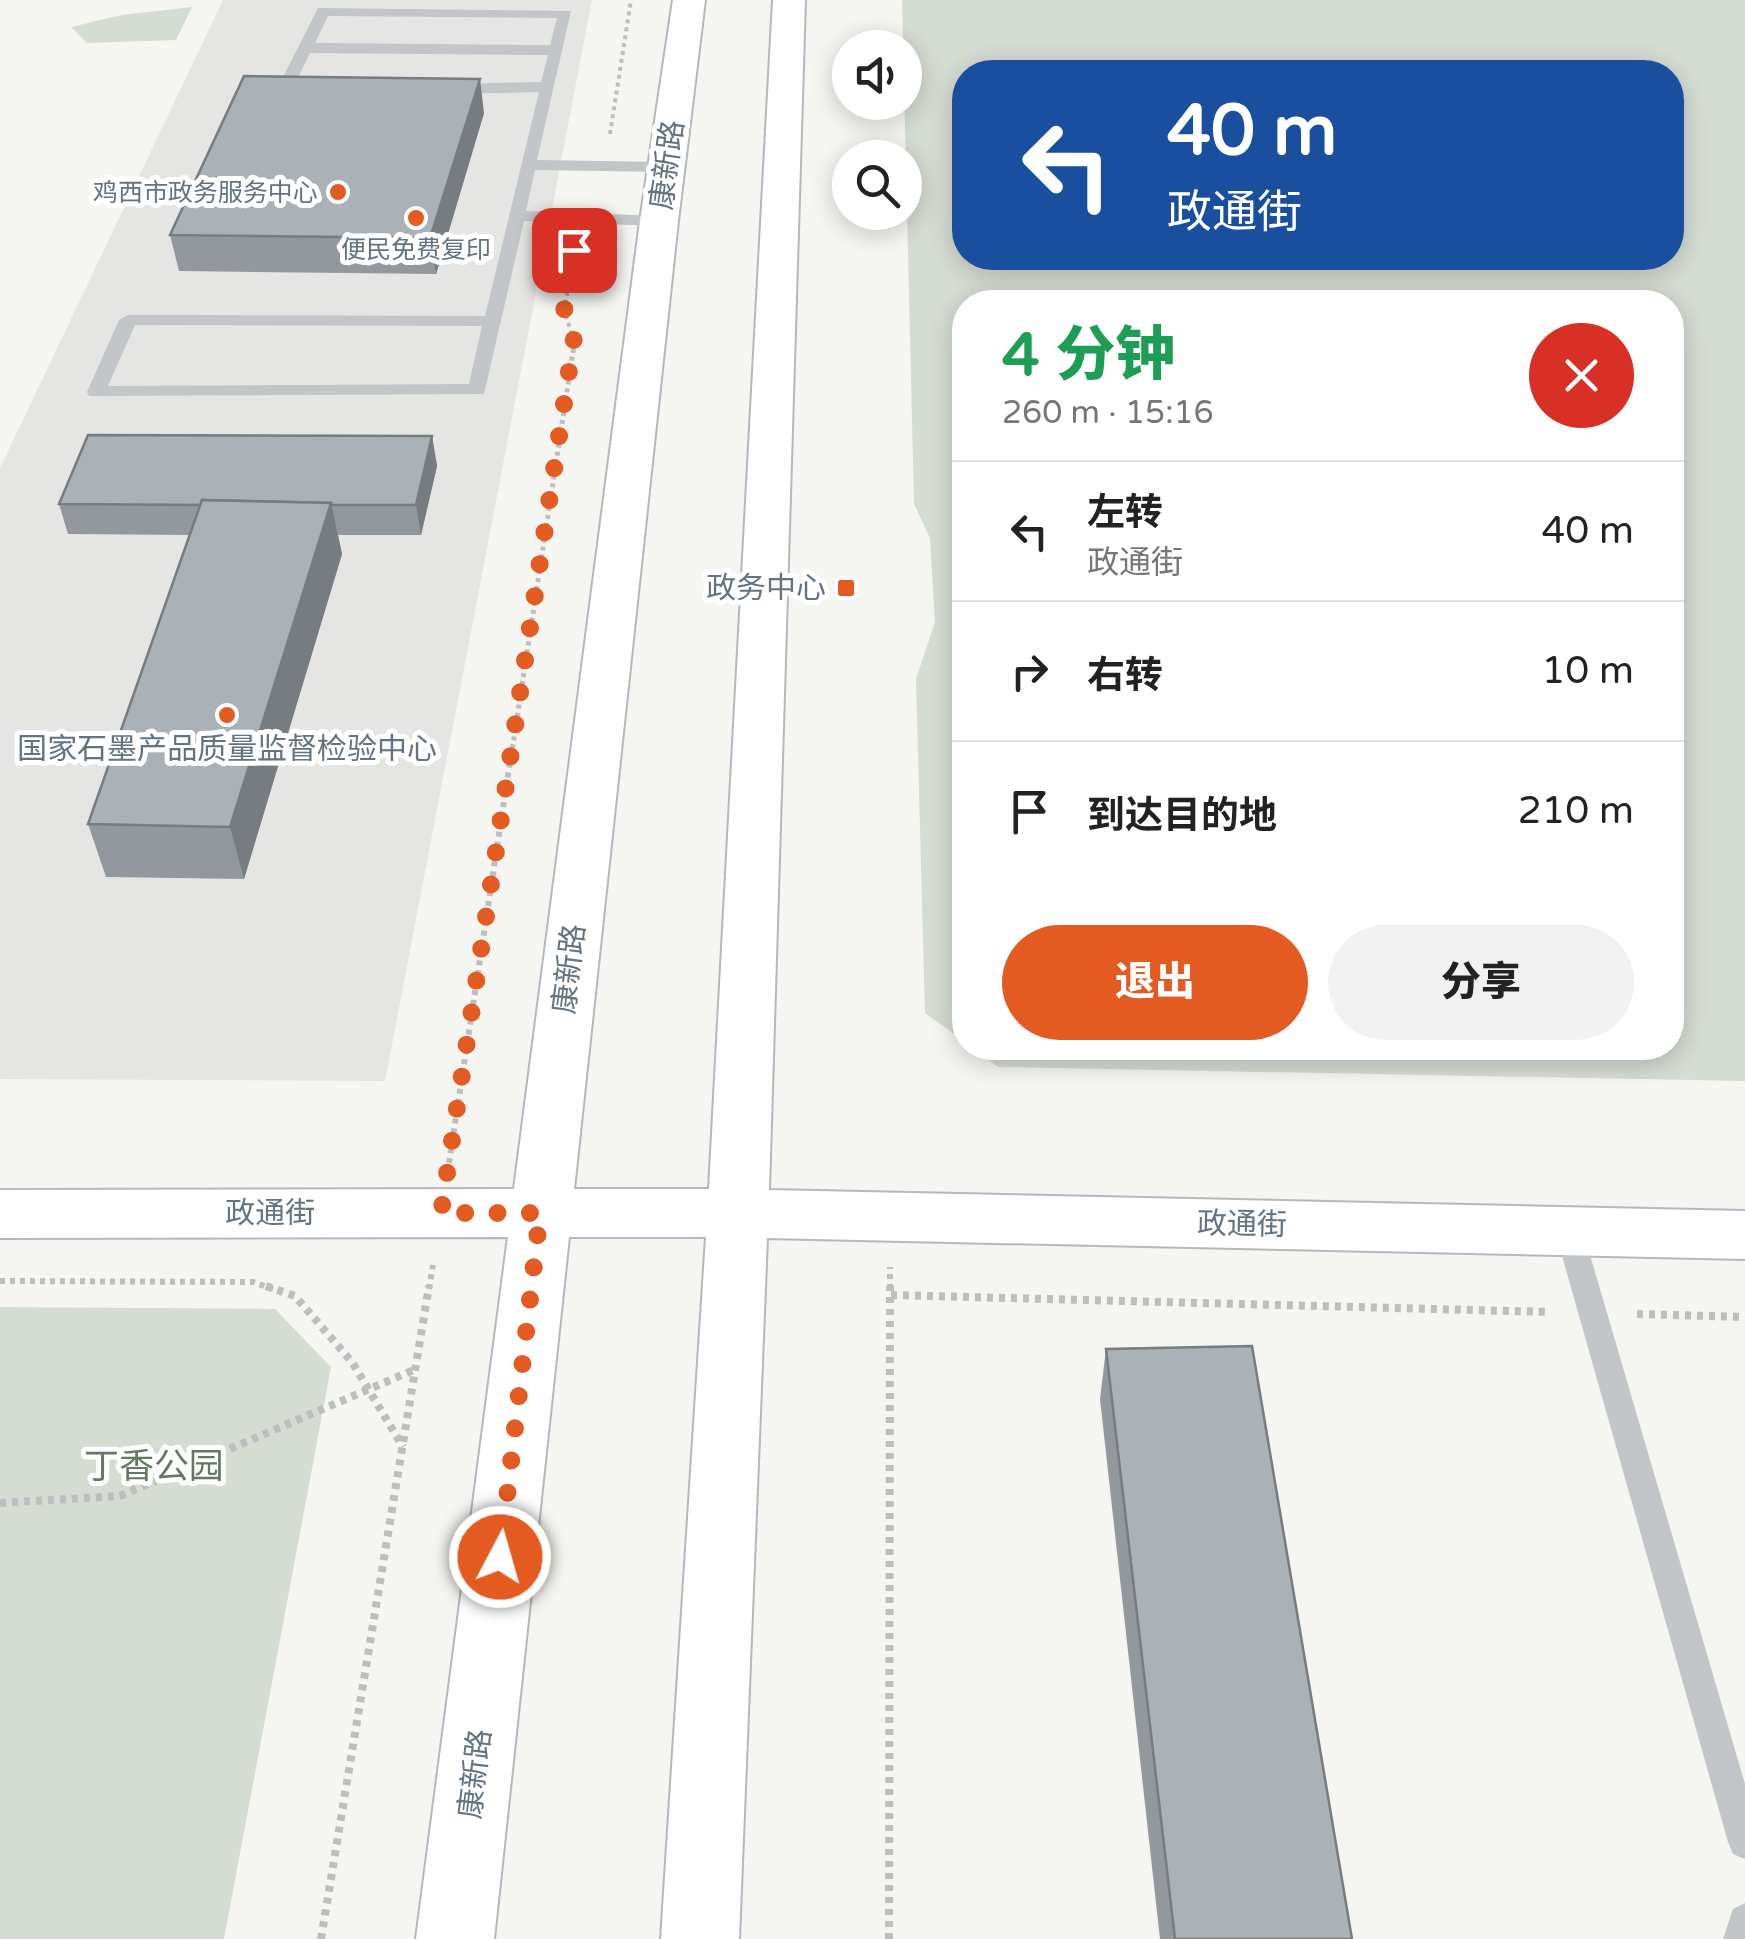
<!DOCTYPE html>
<html lang="zh">
<head>
<meta charset="utf-8">
<style>
  body { margin:0; font-family:"Varela Round","Noto Sans SC",sans-serif; background:#f2f2f2; color:#222; height:100vh; display:flex; flex-direction:column; font-size:38px; white-space:nowrap }
  * { box-sizing:border-box; margin:0 }
  p { font-size:32px; color:#767676 }
  .icon { flex:none; width:55px; height:55px; fill:none; stroke:currentColor; stroke-width:2; stroke-linecap:round; stroke-linejoin:round }
  .map { position:relative; flex:1; overflow:hidden }
  .side { position:absolute; left:952px; top:290px; width:732px; height:770px; display:flex; flex-direction:column; background:#fff; border-radius:40px; box-shadow:0 5px 25px #0003 }
  .side>* { flex:none }
  .hud { position:absolute; left:952px; top:60px; width:732px; height:210px; border-radius:40px; box-shadow:0 5px 25px #0003; background:#1a4fa0; color:#fff; overflow:hidden }
  .tools { position:absolute; left:832px; top:30px; display:grid; gap:20px }
  .tools a { display:grid; place-items:center; width:90px; height:90px; border-radius:50%; background:#fff; box-shadow:0 5px 25px #0003; font-size:50px }
  .pin { position:absolute; display:grid; place-items:center; width:85px; height:85px; color:#fff; margin:-42px; border-radius:20px; box-shadow:0 5px 15px #0006 }
  .me { position:absolute; width:110px; margin:-55px; rotate:6deg; stroke-linejoin:round; filter:drop-shadow(0 0 8px #0008) }
  .turn { display:flex; align-items:center; gap:35px; height:210px; padding:0 50px; font-size:45px }
  .turn .icon { width:130px; height:130px; stroke-width:2.5 }
  .turn b { display:block; font-size:70px; line-height:85px }
  .round { display:grid; place-items:center; flex:none; width:105px; height:105px; border-radius:52px; background:#f2f2f2 }
  .summary { display:flex; align-items:center; justify-content:space-between; height:170px; padding:0 50px }
  h1 { font-size:60px; font-weight:800; line-height:75px; color:#1e9e55 }
  .cta { display:flex; gap:20px; margin-top:auto; padding:20px 50px }
  .cta a { flex:1; height:115px; border-radius:60px; background:#e45b21; color:#fff; font-size:40px; font-weight:800; line-height:115px; text-align:center }
  .cta a+a { background:#f2f2f2; color:#222 }
  ul { padding:0; list-style:none }
  li { display:flex; align-items:center; gap:30px; height:140px; padding:0 50px; border-top:2px solid #e0e0e0 }
  li div { flex:1 }
  li b { display:block; font-size:38px }
  li em { font-style:normal }
  .map>svg:first-child { display:block }
  .built { fill:#e5e6e4 }
  .green { fill:#d5dcd2; fill-rule:evenodd }
  .lines { fill:none; stroke-linecap:round; stroke-linejoin:round }
  .secondary-casing { stroke:#b4b9be; stroke-width:4 }
  .path-far3 { stroke:#bcbec0; stroke-width:4; stroke-dasharray:4 4; stroke-linecap:butt }
  .path-far2 { stroke:#bcbec0; stroke-width:5; stroke-dasharray:4 4; stroke-linecap:butt }
  .path-far1 { stroke:#bcbec0; stroke-width:6; stroke-dasharray:5 5; stroke-linecap:butt }
  .path { stroke:#bcbec0; stroke-width:8; stroke-dasharray:6 6; stroke-linecap:butt }
  .lane { fill:#c2c6c9; fill-rule:evenodd }
  .secondary { fill:#fff; fill-rule:evenodd }
  .wall { fill:#92989d }
  .shaded-wall { fill:#777c80 }
  .building { fill:#aab1b7; stroke:#777c80; stroke-width:2.5 }
  .route { stroke:#e45b21; stroke-width:18; stroke-dasharray:0 32.4 }
  .poi-dot { fill:#e45b21; stroke:#fff; stroke-width:4 }
  .labels { text-anchor:middle; stroke-width:10; stroke-linejoin:round; paint-order:stroke }
  .far-poi-label { font-size:25px; fill:#637382; stroke:#fff; text-anchor:end }
  .street-label { font-size:30px; fill:#637382; stroke:#fff }
  .poi-label { font-size:30px; fill:#637382; stroke:#fff; text-anchor:end }
  .near-park-label { font-size:35px; fill:#657962; stroke:#fff }
</style>
</head>
<body>
<div class="map">
<svg width="1745" height="1939" viewBox="0 0 1745 1939">
  <rect width="100%" height="100%" fill="#f5f5f1"/>
  <path class="built" d="M223 0H592L385 1081 0 1079V468Z"/>
  <g class="green">
    <path d="M902 0H1745V1081L998 1067 972 1048H1672V302H965V1042L925 1013 916 679 935 622 930 538 914 504ZM1672 72V258H965V72Z"/>
    <path d="M192 7 176 40 87 43 71 27 122 15Z"/>
    <path d="M0 1307 275 1309 331 1367 224 1939H0Z"/>
  </g>
  <g class="lines">
    <defs>
      <path id="secondary" d="M673 0H705L678 221 574 1189H709L773 0H805L769 1190 1745 1211V1259L767 1238 739 1939H661L706 1237H569L494 1939H416L508 1237 0 1238V1190L514 1189 640 221Z"/>
    </defs>
    <use href="#secondary" class="secondary-casing"/>
    <g class="path-far3">
      <path d="M610 134 631 0"/>
      <path d="M574 342 564 309 576 249"/>
    </g>
    <path class="path-far2" d="M510 764 575 339"/>
    <g class="path-far1">
      <path d="M449 1163 510 762"/>
      <path d="M0 1281 253 1282 273 1289"/>
      <path d="M429 1289 433 1265"/>
      <path d="M890 1289V1267"/>
    </g>
    <g class="path">
      <path d="M266 1286 295 1296 352 1362 403 1447"/>
      <path d="M891 1295 1550 1312"/>
      <path d="M1637 1314 1745 1317"/>
      <path d="M0 1503 120 1496 416 1369"/>
      <path d="M321 1939 429 1286"/>
      <path d="M889 1939 890 1286"/>
    </g>
    <g class="lane">
      <path d="M318 8 571 11 537 160 666 162 674 167 666 172 535 170 526 211 659 216 668 221 659 226 524 221 484 394 89 396 87 392 119 320 128 315 485 316 539 92 449 94 441 89 449 84 541 82 548 55 310 53 294 86 305 87V93L278 94 276 91ZM328 16 557 18 550 45 315 43ZM135 325 482 326 469 384 108 386Z"/>
      <path d="M1569 1220 1579 1223 1583 1231 1745 1784V1859L1733 1854 1728 1842 1555 1231 1559 1223Z"/>
      <path d="M1745 1903V1939H1723L1733 1909Z"/>
    </g>
    <use href="#secondary" class="secondary"/>
  </g>
  <g class="wall">
    <path d="M484 113 436 274 179 271 170 235Z"/>
    <path d="M432 436 437 466 421 535H338L342 554 244 879 106 877 88 824 190 535 68 534 59 504Z"/>
    <path d="M1106 1349 1352 1939H1160L1100 1399Z"/>
  </g>
  <g class="shaded-wall">
    <path d="M480 79 484 113 436 274 430 238Z"/>
    <path d="M432 436 437 466 421 535 416 505Z"/>
    <path d="M331 503 342 554 244 879 230 827Z"/>
  </g>
  <g class="building">
    <path d="M244 76 480 79 430 238 170 235Z"/>
    <path d="M88 435 432 436 416 505H330L331 503 202 500 201 505 59 504Z"/>
    <path d="M202 500 331 503 230 827 88 824Z"/>
    <path d="M1252 1346 1352 1939H1175L1106 1349Z"/>
  </g>
  <g class="lines">
    <path class="route" d="M500 1557 540 1213H441L574 338 564 308 574 250"/>
  </g>
  <g class="poi-dot">
    <circle cx="338" cy="192" r="10"/>
    <circle cx="416" cy="218" r="10"/>
    <rect x="836" y="578" width="20" height="20" rx="5"/>
    <circle cx="227" cy="715" r="10"/>
  </g>
  <g class="labels">
    <g class="far-poi-label">
      <text x="318" y="201">鸡西市政务服务中心</text>
      <text x="416" y="258" text-anchor="middle">便民免费复印</text>
    </g>
    <g class="street-label">
      <text transform="translate(667 165) rotate(-82)" y="10">康新路</text>
      <text transform="translate(569 969) rotate(-83)" y="10">康新路</text>
      <text x="270" y="1223">政通街</text>
      <text transform="translate(1242 1224) rotate(1)" y="10">政通街</text>
      <text transform="translate(475 1774) rotate(-83)" y="10">康新路</text>
    </g>
    <g class="poi-label">
      <text x="826" y="598">政务中心</text>
      <text x="227" y="759" text-anchor="middle">国家石墨产品质量监督检验中心</text>
    </g>
    <g class="near-park-label">
      <text x="154" y="1478">丁香公园</text>
    </g>
  </g>
</svg>
<div class="tools">
<a><svg class="icon" aria-label="sound" viewBox="0 0 24 24"><path d="M4 9h4l5-4v14l-5-4H4zM17 9q2 3 0 6"/></svg></a>
<a><svg class="icon" aria-label="search" viewBox="0 0 24 24"><circle cx="10" cy="10" r="6"/><path d="M15 15l6 6"/></svg></a>
</div>
<div class="pin" style="left:574px;top:250px;background:#d93025"><svg class="icon" aria-label="arrive" viewBox="0 0 24 24"><path d="M6 21V4h12l-3 4 3 4H6"/></svg></div>
<svg class="me" style="left:500px;top:1557px" viewBox="-20 -20 40 40"><circle r="17" fill="#e45b21" stroke="#fff" stroke-width="3"/><path d="M0-11L8 9 0 5-8 9z" fill="#fff"/></svg>
<div class="hud">
<div class="turn"><svg class="icon" aria-label="left" viewBox="0 0 24 24"><path d="M17 20v-9H6M10 6l-5 5 5 5"/></svg><div><b>40 m</b>政通街</div></div>
</div>
<section class="side">
<div class="summary"><div><h1>4 分钟</h1><p>260 m · 15:16</p></div><a class="round" style="background:#d93025;color:#fff"><svg class="icon" aria-label="close" viewBox="0 0 24 24"><path d="M6 6l12 12M18 6L6 18"/></svg></a></div>
<ul>
<li><svg class="icon" aria-label="left" viewBox="0 0 24 24"><path d="M17 20v-9H6M10 6l-5 5 5 5"/></svg><div><b>左转</b><p>政通街</p></div><em>40 m</em></li>
<li><svg class="icon" aria-label="right" viewBox="0 0 24 24"><path d="M7 20v-9h11M14 6l5 5-5 5"/></svg><div><b>右转</b></div><em>10 m</em></li>
<li><svg class="icon" aria-label="arrive" viewBox="0 0 24 24"><path d="M6 21V4h12l-3 4 3 4H6"/></svg><div><b>到达目的地</b></div><em>210 m</em></li>
</ul>
<div class="cta"><a>退出</a><a>分享</a></div>
</section>
</div>
</body>
</html>
